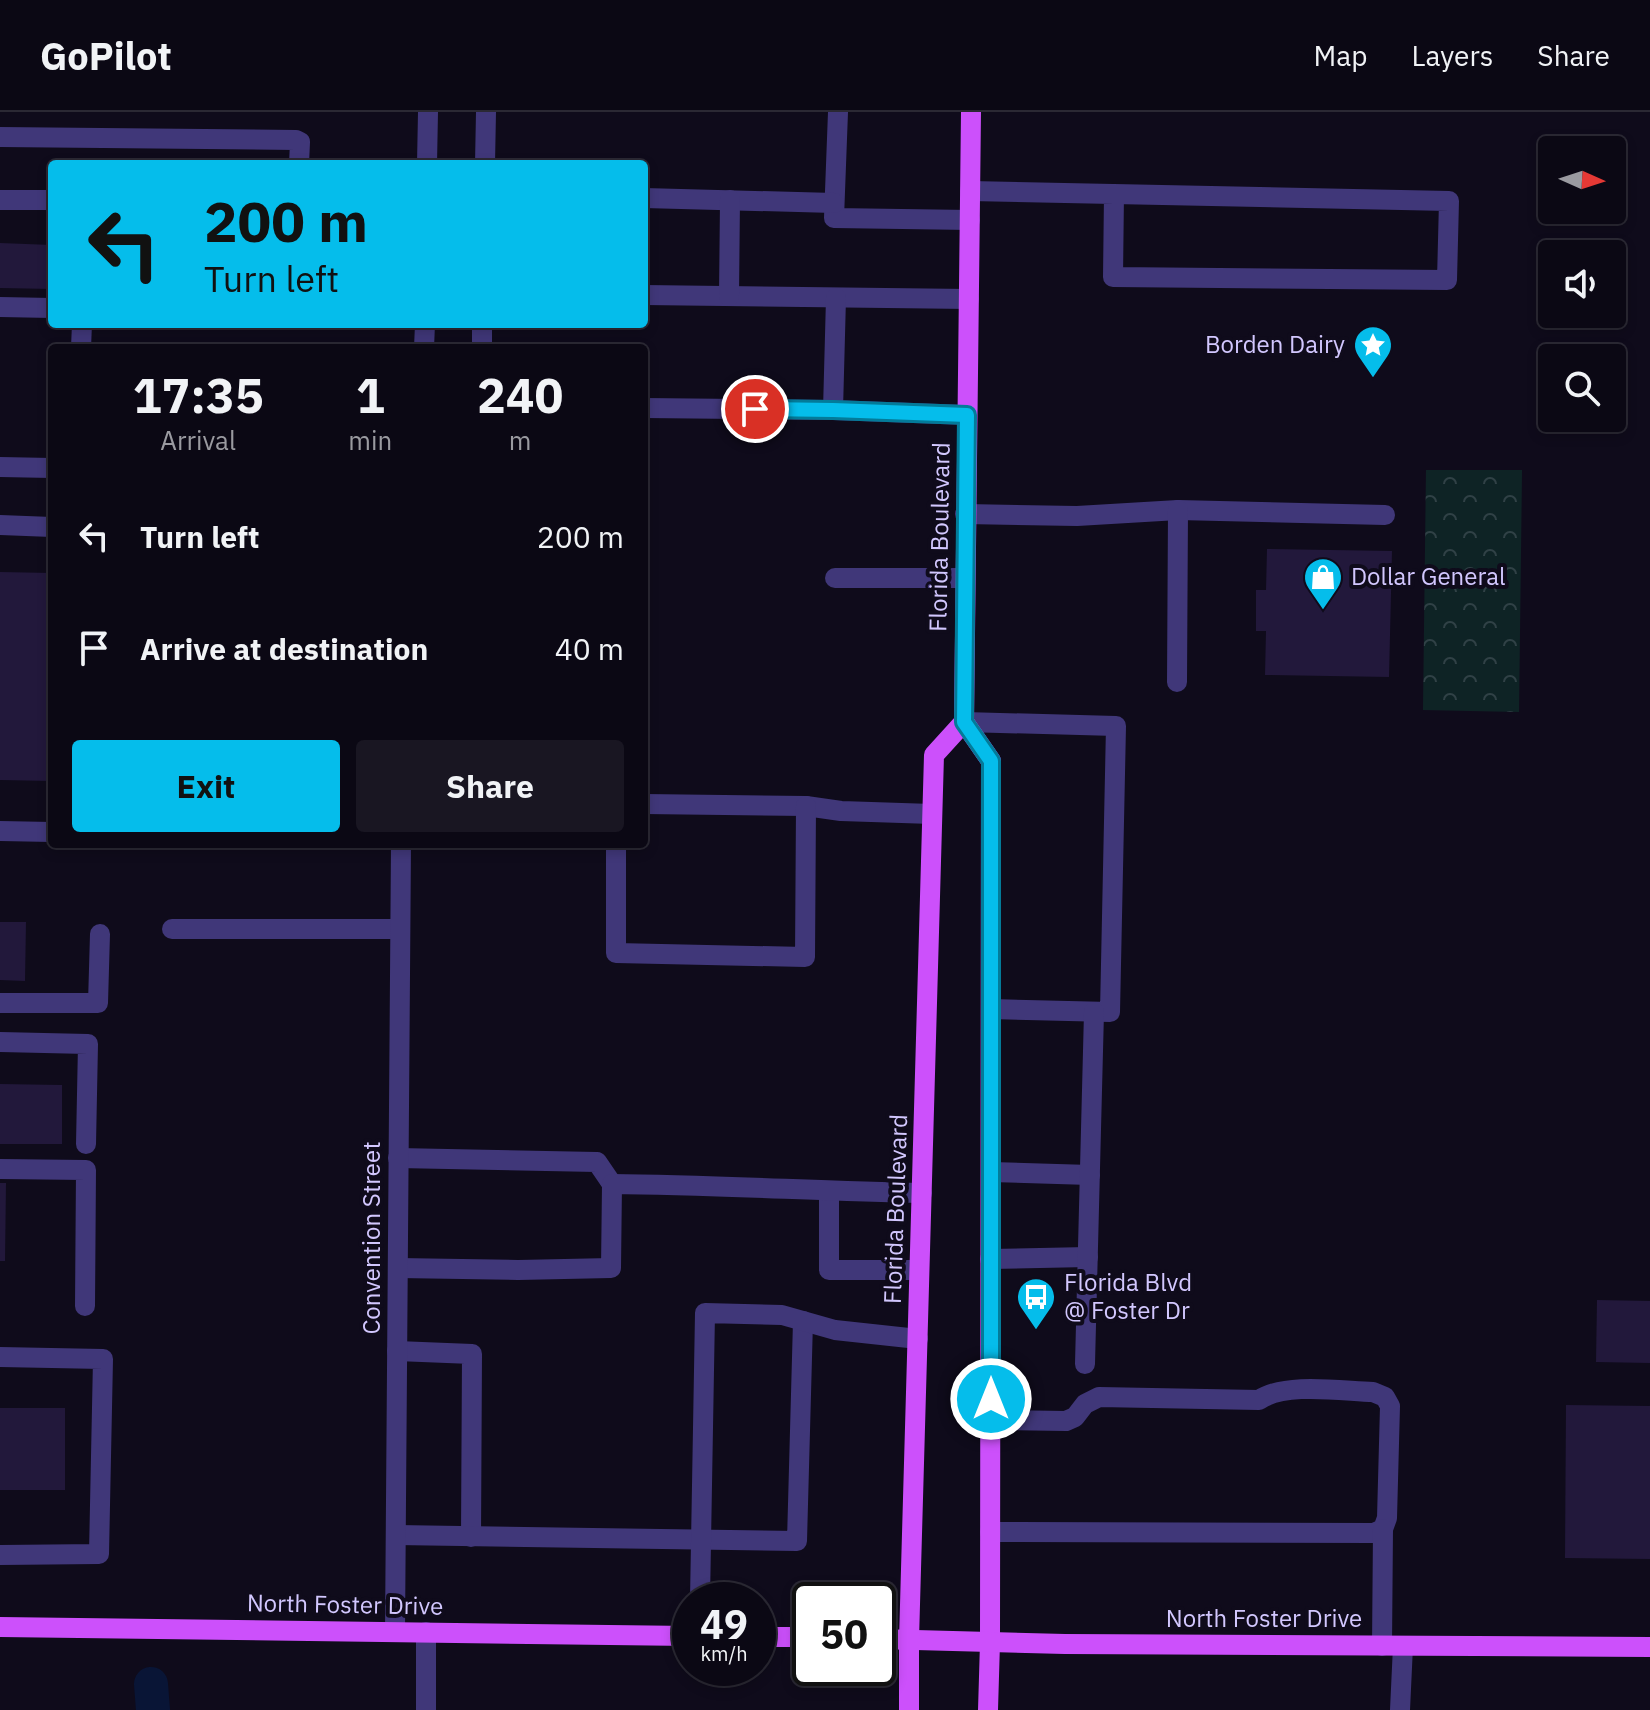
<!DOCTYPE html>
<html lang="en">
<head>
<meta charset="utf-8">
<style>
  body { margin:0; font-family:"IBM Plex Sans",sans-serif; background:#191622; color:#f1f3f6; height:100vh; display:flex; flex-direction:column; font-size:30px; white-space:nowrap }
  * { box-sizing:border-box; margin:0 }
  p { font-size:26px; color:#9a9aa0 }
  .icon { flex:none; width:44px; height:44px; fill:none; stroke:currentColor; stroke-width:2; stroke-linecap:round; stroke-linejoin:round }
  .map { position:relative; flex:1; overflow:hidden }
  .details { position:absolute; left:48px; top:232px; width:600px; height:504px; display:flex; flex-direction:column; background:#0b0814; border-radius:8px; box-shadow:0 4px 12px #0003,0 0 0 2px #2b2934 }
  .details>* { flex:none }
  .banner { position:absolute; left:48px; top:48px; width:600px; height:168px; border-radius:8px; box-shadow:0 4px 12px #0003,0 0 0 2px #2b2934; background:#05bdeb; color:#111; overflow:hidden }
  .needle { width:52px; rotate:93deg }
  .buttons { position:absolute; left:1538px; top:24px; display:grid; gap:16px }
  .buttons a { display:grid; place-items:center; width:88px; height:88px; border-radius:8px; background:#0b0814; box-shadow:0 4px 12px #0003,0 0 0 2px #2b2934; font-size:40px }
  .speed { position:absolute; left:672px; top:1470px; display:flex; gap:16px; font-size:40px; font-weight:700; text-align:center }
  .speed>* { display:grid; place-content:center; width:104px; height:104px; border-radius:50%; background:#0b0814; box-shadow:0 4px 12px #0003,0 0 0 2px #2b2934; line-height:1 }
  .speed small { font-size:20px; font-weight:400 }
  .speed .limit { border:4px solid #111; border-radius:12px; background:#fff; color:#111 }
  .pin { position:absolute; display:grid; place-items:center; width:68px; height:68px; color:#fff; margin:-34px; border:4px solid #fff; border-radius:50%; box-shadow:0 2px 8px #0007 }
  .me { position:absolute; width:88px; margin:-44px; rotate:0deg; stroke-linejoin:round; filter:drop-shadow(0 0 6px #0008) }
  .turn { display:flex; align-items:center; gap:28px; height:168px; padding:0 24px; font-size:36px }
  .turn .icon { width:104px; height:104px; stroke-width:2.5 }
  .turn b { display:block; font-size:56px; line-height:68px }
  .eta { display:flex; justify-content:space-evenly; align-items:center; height:136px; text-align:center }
  .eta b { font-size:48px; font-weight:800; line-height:56px }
  .cta { display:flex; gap:16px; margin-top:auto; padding:16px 24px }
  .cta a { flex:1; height:92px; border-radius:8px; background:#05bdeb; color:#111; font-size:32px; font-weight:800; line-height:92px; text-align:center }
  .cta a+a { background:#191622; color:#f1f3f6 }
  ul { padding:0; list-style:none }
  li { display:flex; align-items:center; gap:24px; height:112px; padding:0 24px }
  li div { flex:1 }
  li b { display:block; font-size:30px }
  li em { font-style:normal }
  header { display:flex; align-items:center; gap:48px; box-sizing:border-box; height:112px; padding:0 40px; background:#0b0814; border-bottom:2px solid #2b2934 }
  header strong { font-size:38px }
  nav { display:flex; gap:44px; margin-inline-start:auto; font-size:28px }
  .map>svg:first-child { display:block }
  .forest { fill:url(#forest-crowns) }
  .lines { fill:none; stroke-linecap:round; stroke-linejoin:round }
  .canal { stroke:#091536; stroke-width:34 }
  .building { fill:#22183b }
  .minor { stroke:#403779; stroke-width:20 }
  .major { stroke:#cc50fb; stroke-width:20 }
  .route-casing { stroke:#037b99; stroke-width:20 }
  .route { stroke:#05bdeb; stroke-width:14 }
  .labels { text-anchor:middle; stroke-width:8; stroke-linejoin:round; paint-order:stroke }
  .poi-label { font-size:24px; fill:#d2c7fe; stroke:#0f0b1b; text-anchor:start }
  .street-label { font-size:24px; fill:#d2c7fe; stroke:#0f0b1b }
</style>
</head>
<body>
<header>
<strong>GoPilot</strong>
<nav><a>Map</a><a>Layers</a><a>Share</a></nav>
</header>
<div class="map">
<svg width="1650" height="1598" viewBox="0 0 1650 1598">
  <defs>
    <pattern id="forest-crowns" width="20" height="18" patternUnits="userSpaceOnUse" patternTransform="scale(2)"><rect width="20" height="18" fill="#0e2325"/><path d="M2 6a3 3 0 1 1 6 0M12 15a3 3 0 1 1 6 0" fill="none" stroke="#304146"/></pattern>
  </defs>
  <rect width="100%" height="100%" fill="#0f0b1b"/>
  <path class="forest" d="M1426 358H1522L1519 600 1423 598Z"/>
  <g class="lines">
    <path class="canal" d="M151 1572 153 1598"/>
  </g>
  <g class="building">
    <path d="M0 131 52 133V177L0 176Z"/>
    <path d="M1267 437 1392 439 1389 565 1265 563 1266 519H1256V478H1266Z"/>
    <path d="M0 460 52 461V669L0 668Z"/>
    <path d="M0 810H26L25 869 0 868Z"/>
    <path d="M0 972 62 973V1032H0Z"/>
    <path d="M0 1071H6L5 1149H0Z"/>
    <path d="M1597 1188 1650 1189V1251L1596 1250Z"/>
    <path d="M1566 1293 1650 1294V1447L1565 1446Z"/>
    <rect x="0" y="1296" width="65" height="82"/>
  </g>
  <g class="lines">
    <g class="minor">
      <path d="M838 0 834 106 970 108"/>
      <path d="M0 25 296 28 300 30 299 52"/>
      <path d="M427 52 428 0"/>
      <path d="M485 52 486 0"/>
      <path d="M970 79 1449 89 1447 168 1113 165 1114 82"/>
      <path d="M644 86 834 91"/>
      <path d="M0 88H52"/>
      <path d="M644 183 969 187"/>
      <path d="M729 184 730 88"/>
      <path d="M836 186 833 298 967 303"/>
      <path d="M0 195 52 196"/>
      <path d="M81 236 82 212"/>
      <path d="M424 236 425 212"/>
      <path d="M482 236V212"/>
      <path d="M644 296 833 298"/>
      <path d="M0 355 52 356"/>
      <path d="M965 402 1077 404 1178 398 1385 403"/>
      <path d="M0 413 52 415"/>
      <path d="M835 466H965"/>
      <path d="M1177 570 1178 398"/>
      <path d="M964 610 1116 614 1110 900 991 897"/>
      <path d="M644 692 806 694 841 699 932 702"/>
      <path d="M0 719 52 720"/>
      <path d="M616 732V841L805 845 806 694"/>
      <path d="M172 817H400"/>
      <path d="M0 891H98L100 822"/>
      <path d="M0 930 88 932 86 1032"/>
      <path d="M398 1046 597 1050 612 1072"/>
      <path d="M0 1057 86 1058 85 1194"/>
      <path d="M991 1060 1090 1063"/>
      <path d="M829 1079V1158H919"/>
      <path d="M990 1147 1088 1145"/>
      <path d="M398 1156 518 1158 611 1156 612 1072C716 1073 819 1079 922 1081"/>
      <path d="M397 1239 472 1242 471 1425"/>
      <path d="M0 1245 103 1247 99 1442 0 1443"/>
      <path d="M1085 1252 1094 900"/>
      <path d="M990 1420 1374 1421 1383 1417 1387 1406 1390 1294 1385 1285 1373 1280C1341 1279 1285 1270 1259 1288L1099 1285 1085 1292 1075 1305 1066 1309 991 1308"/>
      <path d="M396 1423 797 1429 803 1209"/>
      <path d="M700 1488 705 1201 782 1203 835 1218 918 1227"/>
      <path d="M395 1520 401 732"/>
      <path d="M426 1520V1598"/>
      <path d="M1382 1534 1383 1417"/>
      <path d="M1400 1598 1403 1534"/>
    </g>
    <g class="major">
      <path d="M971 0 964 610 991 649 990 1531 988 1598"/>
      <path d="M0 1515 690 1524"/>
      <path d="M758 1525H810"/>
      <path d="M878 1527 1065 1532 1650 1535"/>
      <path d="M909 1598V1528L934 643 964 610"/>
    </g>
  </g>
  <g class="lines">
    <defs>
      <path id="route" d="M755 297 833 298 967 303 964 610 991 649V1287"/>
    </defs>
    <use href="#route" class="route-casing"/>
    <use href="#route" class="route"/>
  </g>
  <defs>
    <symbol id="sight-pin" viewBox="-11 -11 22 30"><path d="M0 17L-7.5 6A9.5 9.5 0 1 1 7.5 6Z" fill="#05bdeb" stroke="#0f0b1b"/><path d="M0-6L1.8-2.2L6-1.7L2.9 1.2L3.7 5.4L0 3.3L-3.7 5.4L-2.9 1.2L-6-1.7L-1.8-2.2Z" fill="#fff"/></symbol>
    <symbol id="shop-pin" viewBox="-11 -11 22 30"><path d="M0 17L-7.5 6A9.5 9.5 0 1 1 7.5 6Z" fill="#05bdeb" stroke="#0f0b1b"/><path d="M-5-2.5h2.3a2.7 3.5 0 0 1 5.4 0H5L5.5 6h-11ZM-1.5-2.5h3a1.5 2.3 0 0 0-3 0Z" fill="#fff"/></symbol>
    <symbol id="bus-pin" viewBox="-11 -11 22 30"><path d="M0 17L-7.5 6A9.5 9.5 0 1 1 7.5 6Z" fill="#05bdeb" stroke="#0f0b1b"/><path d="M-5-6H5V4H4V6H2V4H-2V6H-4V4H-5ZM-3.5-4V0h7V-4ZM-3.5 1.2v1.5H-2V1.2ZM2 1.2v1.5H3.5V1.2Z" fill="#fff"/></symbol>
  </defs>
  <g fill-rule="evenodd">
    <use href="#sight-pin" x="1351" y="211" width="44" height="60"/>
    <use href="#shop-pin" x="1301" y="443" width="44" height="60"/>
    <use href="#bus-pin" x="1014" y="1163" width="44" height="60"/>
  </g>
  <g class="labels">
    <g class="poi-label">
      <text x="1345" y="241" text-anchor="end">Borden Dairy</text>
      <text x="1351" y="473">Dollar General</text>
      <text x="1064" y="1179">Florida Blvd<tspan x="1064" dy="28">@ Foster Dr</tspan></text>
    </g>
    <g class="street-label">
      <text transform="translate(940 425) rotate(-89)" y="8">Florida Boulevard</text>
      <text transform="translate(896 1097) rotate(-88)" y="8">Florida Boulevard</text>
      <text transform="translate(372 1126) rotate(-90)" y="8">Convention Street</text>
      <text transform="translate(345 1493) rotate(1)" y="8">North Foster Drive</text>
      <text x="1264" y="1515">North Foster Drive</text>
    </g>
  </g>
</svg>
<div class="buttons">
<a><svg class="needle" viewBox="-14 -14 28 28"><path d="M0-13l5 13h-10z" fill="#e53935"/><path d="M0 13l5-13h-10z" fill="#9a9aa0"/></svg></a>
<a><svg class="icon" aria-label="sound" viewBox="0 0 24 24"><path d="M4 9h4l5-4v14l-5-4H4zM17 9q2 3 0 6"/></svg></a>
<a><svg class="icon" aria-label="search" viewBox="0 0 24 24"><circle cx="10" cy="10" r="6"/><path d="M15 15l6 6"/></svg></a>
</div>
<div class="speed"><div>49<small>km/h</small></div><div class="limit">50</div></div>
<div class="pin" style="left:755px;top:297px;background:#d93025"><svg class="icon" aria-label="arrive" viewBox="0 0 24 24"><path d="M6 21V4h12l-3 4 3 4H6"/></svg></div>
<svg class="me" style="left:991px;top:1287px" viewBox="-20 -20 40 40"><circle r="17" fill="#05bdeb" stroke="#fff" stroke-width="3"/><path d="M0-11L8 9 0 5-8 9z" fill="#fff"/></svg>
<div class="banner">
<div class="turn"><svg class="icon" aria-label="left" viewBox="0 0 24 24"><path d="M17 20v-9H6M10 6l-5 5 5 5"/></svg><div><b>200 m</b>Turn left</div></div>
</div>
<section class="details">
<div class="eta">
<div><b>17:35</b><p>Arrival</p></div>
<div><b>1</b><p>min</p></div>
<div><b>240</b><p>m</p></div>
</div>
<ul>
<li><svg class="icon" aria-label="left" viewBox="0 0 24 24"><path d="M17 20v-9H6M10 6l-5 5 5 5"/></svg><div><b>Turn left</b></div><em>200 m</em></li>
<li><svg class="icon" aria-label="arrive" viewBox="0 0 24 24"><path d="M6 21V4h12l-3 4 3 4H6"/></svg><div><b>Arrive at destination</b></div><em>40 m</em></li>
</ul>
<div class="cta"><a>Exit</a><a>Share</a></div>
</section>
</div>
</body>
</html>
